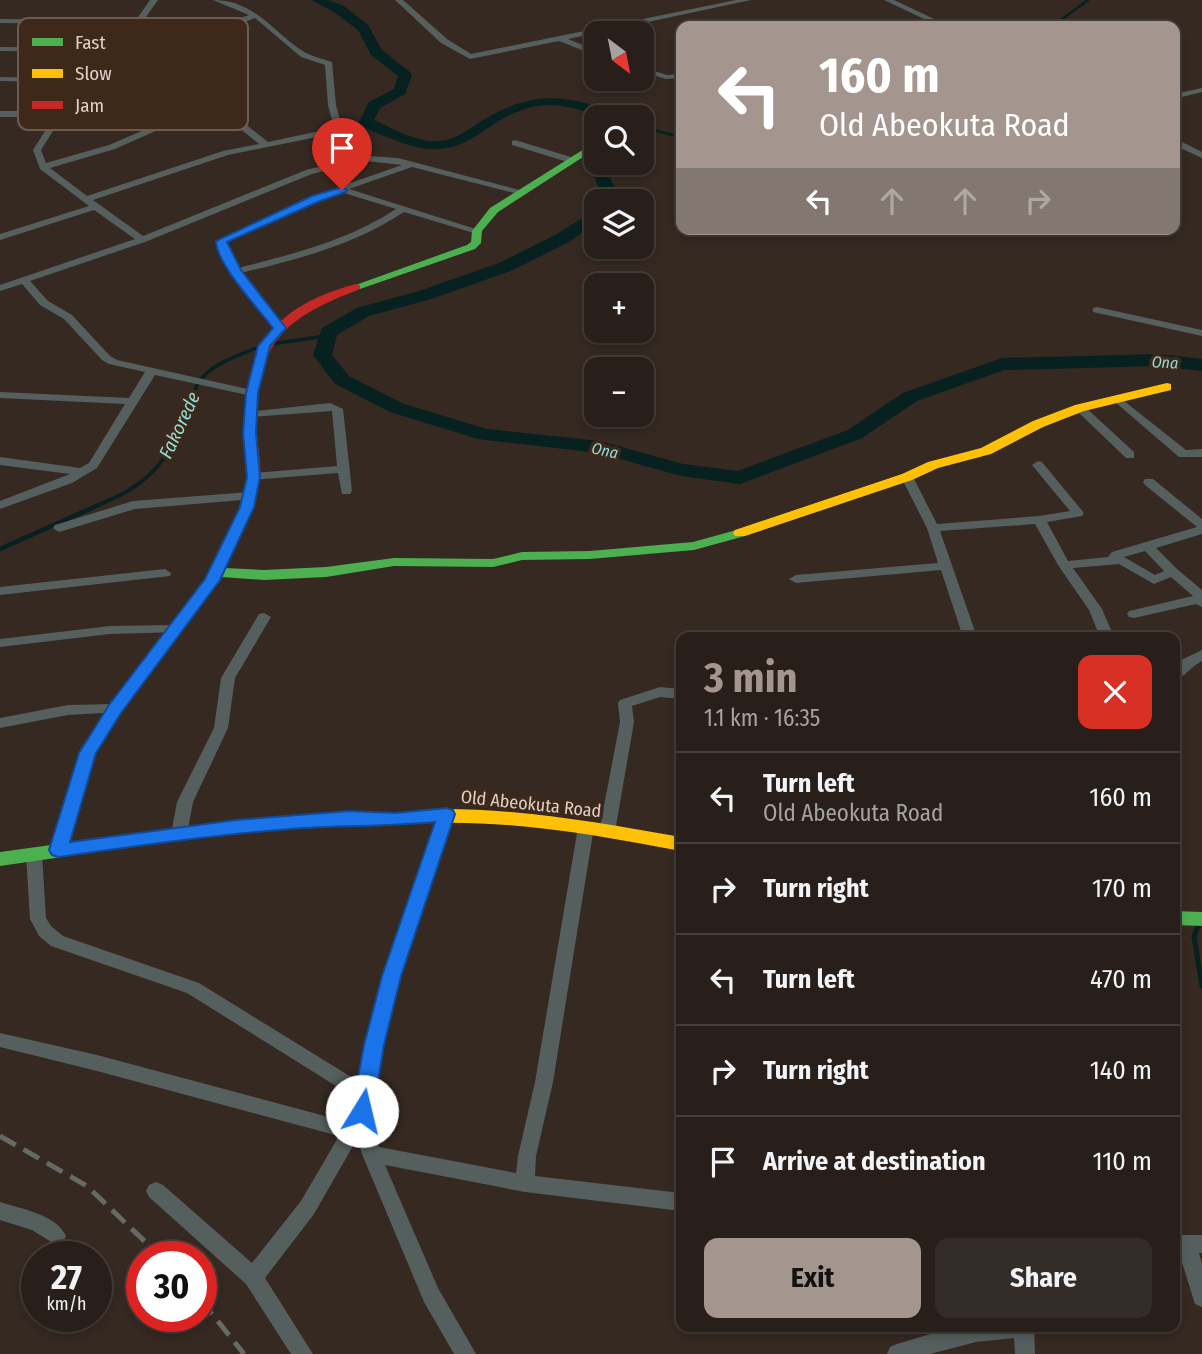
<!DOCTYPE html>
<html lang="en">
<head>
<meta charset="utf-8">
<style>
  body { margin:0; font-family:"Fira Sans Condensed",sans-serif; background:#342c27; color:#f1f3f6; height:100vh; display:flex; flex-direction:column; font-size:26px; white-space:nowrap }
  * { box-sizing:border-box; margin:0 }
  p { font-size:23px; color:#a5a2a2 }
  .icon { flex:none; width:38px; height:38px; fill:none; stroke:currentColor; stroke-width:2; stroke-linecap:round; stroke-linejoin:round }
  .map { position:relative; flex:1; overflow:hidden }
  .sheet { position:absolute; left:676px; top:632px; width:504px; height:700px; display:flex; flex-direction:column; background:#281f1a; border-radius:14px; box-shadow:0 4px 10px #0003,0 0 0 2px #443d39 }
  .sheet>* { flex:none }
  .guide { position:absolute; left:676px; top:21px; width:504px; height:214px; border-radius:14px; box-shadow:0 4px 10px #0003,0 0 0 2px #443d39; background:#a4968e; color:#fff; overflow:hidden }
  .needle { width:46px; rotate:148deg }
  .controls { position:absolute; left:584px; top:21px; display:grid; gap:14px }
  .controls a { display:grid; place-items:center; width:70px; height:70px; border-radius:14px; background:#281f1a; box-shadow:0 4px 10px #0003,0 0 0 2px #443d39; font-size:35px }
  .speed { position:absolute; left:21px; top:1241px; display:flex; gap:14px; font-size:35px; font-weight:700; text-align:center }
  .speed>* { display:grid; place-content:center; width:91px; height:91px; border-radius:50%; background:#281f1a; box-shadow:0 4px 10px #0003,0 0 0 2px #443d39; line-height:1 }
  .speed small { font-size:18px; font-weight:400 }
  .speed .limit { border:10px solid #d22; background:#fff; color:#111 }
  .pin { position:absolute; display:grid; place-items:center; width:60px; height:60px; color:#fff; margin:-72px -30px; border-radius:50% 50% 50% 0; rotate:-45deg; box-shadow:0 0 7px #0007 }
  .pin .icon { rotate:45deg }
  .me { position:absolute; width:77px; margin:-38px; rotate:9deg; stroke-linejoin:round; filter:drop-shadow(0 0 5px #0008) }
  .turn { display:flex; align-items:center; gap:24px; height:147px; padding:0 28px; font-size:32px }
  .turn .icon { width:91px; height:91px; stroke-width:2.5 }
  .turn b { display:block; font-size:49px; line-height:60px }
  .lanes { display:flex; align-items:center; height:66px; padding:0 28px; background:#0003; justify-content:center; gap:35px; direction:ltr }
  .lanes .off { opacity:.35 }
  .round { display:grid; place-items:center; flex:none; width:74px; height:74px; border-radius:14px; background:#342c27 }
  .head { display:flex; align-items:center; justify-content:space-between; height:119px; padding:0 28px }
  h1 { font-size:42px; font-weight:700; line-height:52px; color:#a4968e }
  .button { display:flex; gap:14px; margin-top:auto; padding:14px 28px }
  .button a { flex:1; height:80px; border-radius:14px; background:#a4968e; color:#111; font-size:28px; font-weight:700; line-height:80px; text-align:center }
  .button a+a { background:#342c27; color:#f1f3f6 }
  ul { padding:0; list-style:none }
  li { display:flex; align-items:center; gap:21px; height:91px; padding:0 28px; border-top:2px solid #443d39 }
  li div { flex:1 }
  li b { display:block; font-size:26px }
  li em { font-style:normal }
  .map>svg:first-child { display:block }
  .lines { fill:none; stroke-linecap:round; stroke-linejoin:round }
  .stream-far3 { stroke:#06211f; stroke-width:2.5 }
  .stream-far2 { stroke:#06211f; stroke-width:3.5 }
  .stream-far1 { stroke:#06211f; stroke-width:4.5 }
  .stream { stroke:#06211f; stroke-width:5 }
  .river { fill:#06211f; fill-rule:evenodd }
  .street { fill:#555f5e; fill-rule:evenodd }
  .fast { fill:#4caf50; fill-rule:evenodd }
  .slow { fill:#ffc107; fill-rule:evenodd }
  .jam { fill:#c62828; fill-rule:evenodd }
  .rail { stroke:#676965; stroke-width:5; stroke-dasharray:18 9; stroke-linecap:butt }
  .route { fill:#1a73e8; stroke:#114b97; stroke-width:2 }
  .labels { text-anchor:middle; stroke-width:7; stroke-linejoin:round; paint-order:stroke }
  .far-water-label { font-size:16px; font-style:italic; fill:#90dcda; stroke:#3d281a }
  .street-label { font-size:18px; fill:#dfd0c8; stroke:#3d281a }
  .water-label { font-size:19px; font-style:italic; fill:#90dcda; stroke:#3d281a }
  .key { fill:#3d281a; stroke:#6e5a4e; stroke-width:2 }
  .key-label { font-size:19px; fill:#dfd0c8 }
</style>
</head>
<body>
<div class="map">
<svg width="1202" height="1354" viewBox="0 0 1202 1354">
  <rect width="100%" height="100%" fill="#352922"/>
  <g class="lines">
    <g class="stream-far3">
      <path d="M1053 26 1088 0"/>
      <path d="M642 127 681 137"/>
    </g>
    <g class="stream-far2">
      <path d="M271 344 326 336"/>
      <path d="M98 505C140 489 164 468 181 427 187 413 191 395 199 382 210 364 240 355 259 347"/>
    </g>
    <path class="stream-far1" d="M0 549 103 503"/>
    <path class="stream" d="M1202 917 1194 936 1202 986"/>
    <g class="river">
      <path d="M311 0H328L344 6 368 25 382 50 410 72 412 75 405 94 380 108 374 120C394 129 417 143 440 141 456 140 470 128 483 120 535 89 566 95 620 114L622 117C593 118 567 101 537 106 478 117 470 169 397 141 385 136 367 131 359 122L369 102 394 89 398 76 371 55 358 30 334 12Z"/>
      <path d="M605 163H621L610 177 618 194 613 201H597L602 194 594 177Z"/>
      <path d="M597 209V222L569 242 511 271 431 299 369 316 337 335 332 355 349 376 404 404 487 429 600 441 683 464 738 471 848 430 903 393 1002 358 1159 354 1202 359V371L1159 366 1004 370 917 401 862 438 740 484 681 476 599 453 478 439 390 412 335 384 313 355 322 328 357 308 419 291 499 263 557 234Z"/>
    </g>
    <g class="street">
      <path d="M150 0H158L121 52 63 115 41 150 46 163 109 145 207 103 230 112 268 142 334 128 328 105 325 65 301 57 255 18 228 28 210 40 221 49 219 55 186 74 199 88V92H193L178 75V71L212 52 213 50 202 42V38L222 24 249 15 213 0C256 0 274 34 306 53 314 57 324 59 332 62L336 105 342 128 356 147 368 156 398 158 527 192 522 195 412 167 349 189 482 231 477 234 404 212C354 245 299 259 241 273L285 328 280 331 276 330C260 310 215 265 219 239L313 196 402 165 366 161 312 174 145 242 30 281 48 301 72 315 110 356 117 360 252 390 258 393 252 396 155 375 97 468 72 483 0 509V501L70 474 0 465V457L80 468 89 463 125 404 0 398V392L129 398 145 372 109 364 102 360 64 319 40 305 22 284 0 291V285L135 239 94 210 0 240V234L89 206 40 169 33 150 54 117H0V111H58L83 83 0 81V77L88 79 112 52 0 51V47L116 48 133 24 0 23V19L136 20ZM207 108 224 116 259 144 223 151 87 196 50 168 115 149ZM337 133 350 150 359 157 306 170 143 236 93 200 228 155ZM341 192 396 209C347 241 293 254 238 268L227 242Z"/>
      <path d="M395 0H403L447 39 471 54 736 0H751L568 39 597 51V56L559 41 470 59 441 43Z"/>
      <path d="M884 0H894L949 26H939Z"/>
      <path d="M642 67 667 75 681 74V78L666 79 642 72Z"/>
      <path d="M1202 88V92L1174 99V94Z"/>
      <path d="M1174 138 1202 152V158L1174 145Z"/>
      <path d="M515 140 574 158 575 160 571 163 512 145V141Z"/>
      <path d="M1097 307 1202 330V336L1093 312V308Z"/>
      <path d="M1119 397 1186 450 1202 449V457H1179L1115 402 1113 400Z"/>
      <path d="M330 403 343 409 352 491 350 494H342L338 473 250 480 248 477 250 474 254 473 337 466 332 411 251 417 245 414 247 412Z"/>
      <path d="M1080 405 1084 406 1134 452V458H1126L1076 410V406Z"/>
      <path d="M1038 461 1042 462 1084 513 1082 516 1047 522 1068 561 1108 557 1112 552 1197 527 1145 485 1143 482 1145 479H1153L1202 519V534L1156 548 1177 569 1202 590V607L1196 604 1134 618 1129 617 1127 614 1129 611 1193 596 1171 577 1154 584 1119 564 1073 568 1102 609 1114 637H1100L1089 610 1058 565 1035 524 940 531 977 637H963L941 570 796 583 789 579 796 575 938 563 927 528 901 477 907 473 913 477 937 524 1039 516 1070 511 1032 465ZM1145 551 1164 571 1155 575 1124 557Z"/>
      <path d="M250 492 256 496 254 499 135 509 59 532 53 528 55 525 133 501Z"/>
      <path d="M165 569 171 573 170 576 0 595V587Z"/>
      <path d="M264 613 271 617 235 678 228 728 193 802 187 834 185 838H173L171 834 177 802 214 728 221 678 259 614Z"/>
      <path d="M176 625 181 626 183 629 181 632 110 634 0 647V639L110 626Z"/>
      <path d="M1202 650V661C1192 666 1183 678 1174 681V667L1181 660Z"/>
      <path d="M660 687 681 689V699L660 697 632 706 634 722 615 832 612 836H602L599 832 620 722 618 703 620 700Z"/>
      <path d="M115 704 122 709 120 712 68 715 0 728V718L68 705Z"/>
      <path d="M447 808 452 810 455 814 399 976 383 1045 371 1111 379 1147 516 1173 518 1156 535 1082 578 827 581 823H591L594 827 553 1082 536 1156 535 1176 681 1193V1211L525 1192 385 1165 438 1288 476 1354H454L424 1302 362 1154 358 1139H357L314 1214 265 1278 313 1354H291L246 1284 149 1197 146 1191 149 1185 156 1182 163 1185 252 1263 301 1201 339 1136 97 1071 0 1047V1033L97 1055 351 1123 355 1122 353 1111 356 1094 336 1086 187 993 51 946 39 936 30 919 26 854 28 850H40L42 854 46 918 51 926 63 936 199 983 348 1075 359 1079 383 976 439 814 442 810Z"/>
      <path d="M0 1202C21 1209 56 1214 66 1236L63 1242 56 1245 32 1230 0 1220Z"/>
      <path d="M1174 1235H1202V1253H1199L1202 1264V1307L1195 1304 1179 1253H1174Z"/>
      <path d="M957 1326H1034L1035 1354H1015L1014 1338 976 1342 930 1354H887L890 1347 897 1344Z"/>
    </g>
    <g class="fast">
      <path d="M597 141V148L498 212 482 231 481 243 475 249 360 289 350 287 467 245 471 242 472 231 490 208Z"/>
      <path d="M740 529 747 533 745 536 694 550 590 559 522 560 493 567 394 566 326 577 264 580 221 577 121 713 95 754 69 843C183 827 295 812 410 812L416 813 419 818 416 823 236 832 0 866V852L51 845 79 753 109 705 205 579 229 532H239L241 535 225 568 264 570 326 567 394 558 493 559 522 552 590 551 693 542Z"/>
      <path d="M1174 911 1202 912V926L1174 925Z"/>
    </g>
    <g class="slow">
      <path d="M1167 383 1171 384V390L1084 411 1043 427 991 454 938 468 912 480 745 536H735L733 533 735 530 902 474 928 462 981 448 1033 421 1075 405Z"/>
      <path d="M444 809C524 809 602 823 681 837V851C591 834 502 818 410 824L404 823 401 818 404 813Z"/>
    </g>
    <path class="jam" d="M356 284 360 285V289C281 319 255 344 257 431 257 447 262 463 260 479 257 499 249 517 241 535L239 538H229L227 535C236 516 245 495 247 474 248 459 244 445 244 431 243 347 274 306 356 284Z"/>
    <g class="rail">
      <path d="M0 1136 87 1186 160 1256"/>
      <path d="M201 1300 244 1354"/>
    </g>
  </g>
  <path class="route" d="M342 187 347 190 346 192 320 201 227 242 241 270 286 328 270 346 258 393 256 433 260 477 254 507 220 580 121 713 96 753 70 842 236 820 349 811 395 813 447 808 453 810 455 814 401 976 384 1045 373 1111 370 1118 362 1120 355 1118 352 1111 364 1045 382 976 435 822C387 827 340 825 291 829 213 835 136 846 58 857L52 855 49 850 79 753 109 705 205 579 240 507 247 477 243 433 246 393 258 346 273 328C258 308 217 265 216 241L312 196Z"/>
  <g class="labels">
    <g class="far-water-label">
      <text transform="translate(1165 362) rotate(3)" y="6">Ona</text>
      <text transform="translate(605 450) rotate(12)" y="6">Ona</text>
    </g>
    <g class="street-label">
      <text transform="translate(531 804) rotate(6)" y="6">Old Abeokuta Road</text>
    </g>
    <g class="water-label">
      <text transform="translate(179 425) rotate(-65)" y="7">Fakorede</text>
    </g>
  </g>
  <rect x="18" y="18" width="230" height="112" rx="10" class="key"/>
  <rect x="32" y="38" width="31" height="8" fill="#4caf50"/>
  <rect x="32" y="69" width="31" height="9" fill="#ffc107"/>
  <rect x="32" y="101" width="31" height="8" fill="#c62828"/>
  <g class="key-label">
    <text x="75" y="49">Fast</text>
    <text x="75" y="80">Slow</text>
    <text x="75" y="112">Jam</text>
  </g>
</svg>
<div class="controls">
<a><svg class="needle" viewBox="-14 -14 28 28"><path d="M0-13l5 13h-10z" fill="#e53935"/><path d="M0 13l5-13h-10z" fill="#a5a2a2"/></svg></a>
<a><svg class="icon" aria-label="search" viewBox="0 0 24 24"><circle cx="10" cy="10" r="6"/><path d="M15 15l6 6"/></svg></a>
<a><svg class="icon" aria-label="layers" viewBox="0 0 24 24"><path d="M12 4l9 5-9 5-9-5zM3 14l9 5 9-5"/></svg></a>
<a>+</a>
<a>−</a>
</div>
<div class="speed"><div>27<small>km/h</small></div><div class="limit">30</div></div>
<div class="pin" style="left:342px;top:190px;background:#d93025"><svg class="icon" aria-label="arrive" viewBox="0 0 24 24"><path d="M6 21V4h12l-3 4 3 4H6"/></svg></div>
<svg class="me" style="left:362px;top:1111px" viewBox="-20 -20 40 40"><circle r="19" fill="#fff"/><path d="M0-13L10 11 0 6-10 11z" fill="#1a73e8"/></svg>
<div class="guide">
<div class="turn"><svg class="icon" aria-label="left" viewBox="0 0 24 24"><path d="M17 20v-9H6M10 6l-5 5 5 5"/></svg><div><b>160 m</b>Old Abeokuta Road</div></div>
<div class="lanes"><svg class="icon" aria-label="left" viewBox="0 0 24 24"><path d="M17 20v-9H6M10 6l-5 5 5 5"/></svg><svg class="icon off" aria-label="ahead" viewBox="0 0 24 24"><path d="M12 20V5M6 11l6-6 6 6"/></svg><svg class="icon off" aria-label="ahead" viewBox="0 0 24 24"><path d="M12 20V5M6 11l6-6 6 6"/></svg><svg class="icon off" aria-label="right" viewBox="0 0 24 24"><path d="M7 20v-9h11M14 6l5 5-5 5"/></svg></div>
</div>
<section class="sheet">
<div class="head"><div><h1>3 min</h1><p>1.1 km · 16:35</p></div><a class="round" style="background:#d93025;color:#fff"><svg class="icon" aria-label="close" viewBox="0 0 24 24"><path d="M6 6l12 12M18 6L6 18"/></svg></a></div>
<ul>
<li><svg class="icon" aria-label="left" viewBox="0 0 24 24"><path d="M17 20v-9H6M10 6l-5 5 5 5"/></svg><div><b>Turn left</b><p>Old Abeokuta Road</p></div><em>160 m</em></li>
<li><svg class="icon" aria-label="right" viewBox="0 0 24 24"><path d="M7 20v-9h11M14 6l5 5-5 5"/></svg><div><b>Turn right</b></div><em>170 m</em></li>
<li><svg class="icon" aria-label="left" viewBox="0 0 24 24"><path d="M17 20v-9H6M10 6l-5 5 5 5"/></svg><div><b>Turn left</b></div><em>470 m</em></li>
<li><svg class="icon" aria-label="right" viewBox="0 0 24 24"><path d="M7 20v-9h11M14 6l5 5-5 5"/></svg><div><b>Turn right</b></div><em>140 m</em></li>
<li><svg class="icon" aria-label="arrive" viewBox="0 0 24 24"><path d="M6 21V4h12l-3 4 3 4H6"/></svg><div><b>Arrive at destination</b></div><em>110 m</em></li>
</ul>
<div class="button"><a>Exit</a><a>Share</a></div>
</section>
</div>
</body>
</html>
